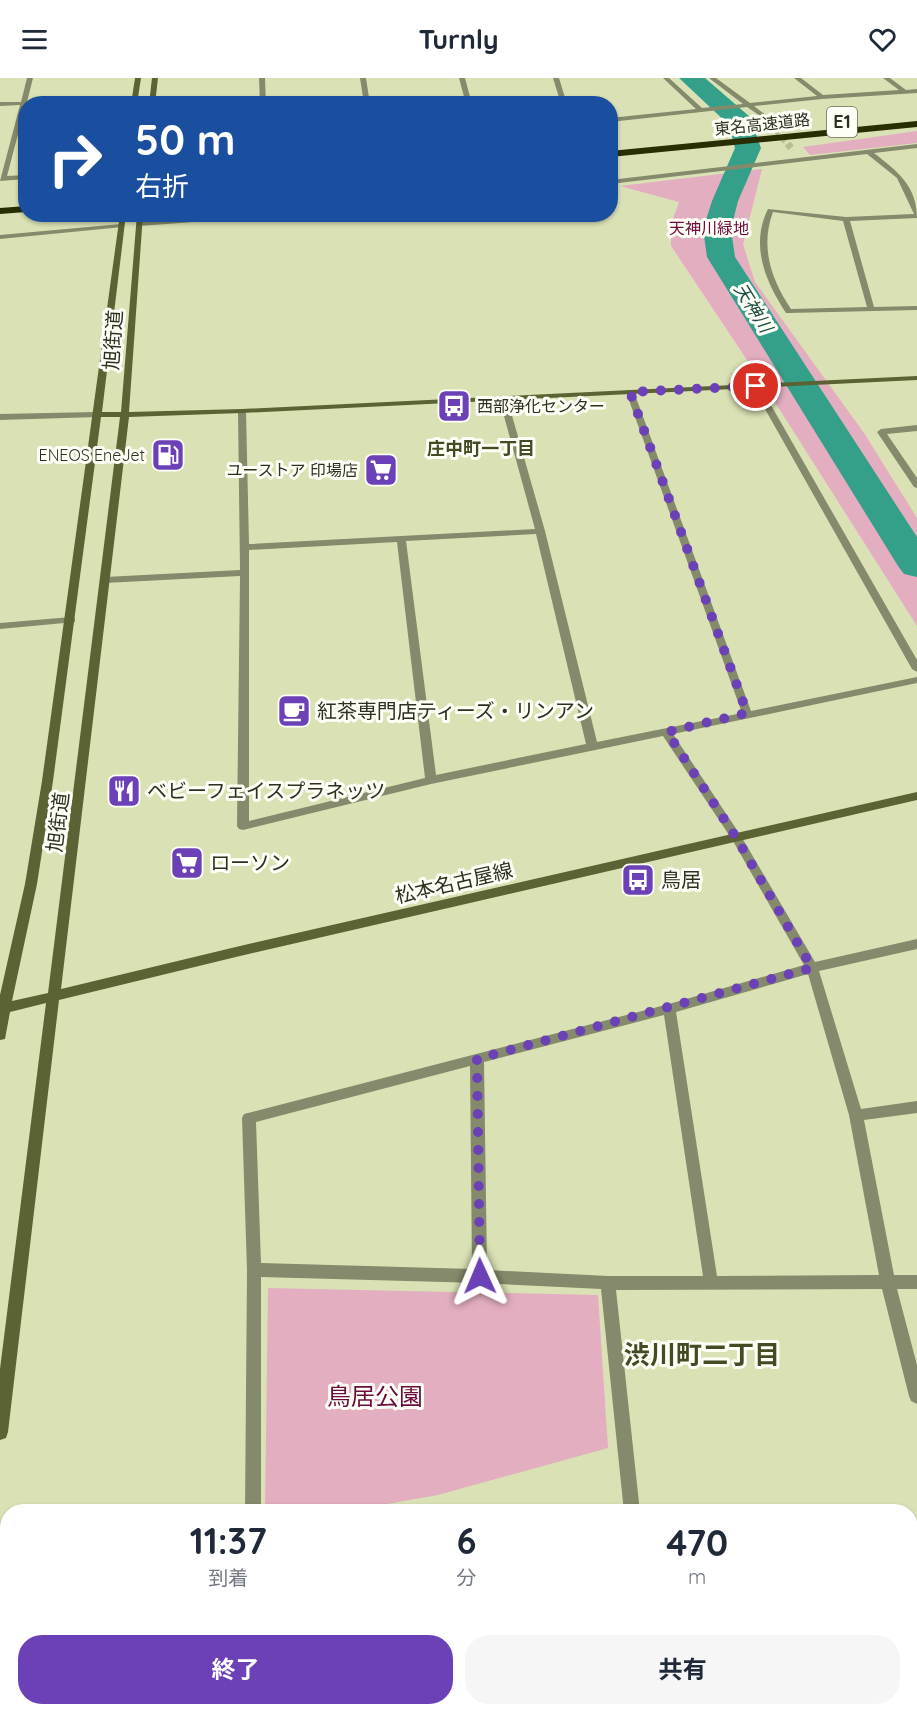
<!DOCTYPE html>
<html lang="ja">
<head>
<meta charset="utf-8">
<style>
  body { margin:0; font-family:Quicksand,"Noto Sans JP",sans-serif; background:#f6f6f7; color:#1f2937; height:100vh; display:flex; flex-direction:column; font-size:22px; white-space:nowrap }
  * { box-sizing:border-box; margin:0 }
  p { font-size:20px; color:#747a83 }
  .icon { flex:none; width:33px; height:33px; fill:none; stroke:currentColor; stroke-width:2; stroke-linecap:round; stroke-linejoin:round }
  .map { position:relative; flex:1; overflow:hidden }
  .panel { position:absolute; left:0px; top:1426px; width:918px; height:212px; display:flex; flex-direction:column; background:#fff; border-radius:24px 24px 0 0; box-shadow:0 2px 4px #0004 }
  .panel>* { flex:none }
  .guide { position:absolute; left:18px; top:18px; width:600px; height:126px; border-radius:24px; box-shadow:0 2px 4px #0004; background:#1a4fa0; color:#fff; overflow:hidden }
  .pin { position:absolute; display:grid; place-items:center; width:51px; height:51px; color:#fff; margin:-26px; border:3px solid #fff; border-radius:50%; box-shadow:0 2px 6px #0007 }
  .me { position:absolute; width:66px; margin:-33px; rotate:359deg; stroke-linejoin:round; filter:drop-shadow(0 0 4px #0008) }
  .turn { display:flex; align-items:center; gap:21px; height:126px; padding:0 18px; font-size:27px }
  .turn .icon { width:78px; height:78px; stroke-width:2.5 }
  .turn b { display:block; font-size:42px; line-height:51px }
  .eta { display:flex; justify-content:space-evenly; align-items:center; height:102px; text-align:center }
  .eta b { font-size:36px; font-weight:700; line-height:42px }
  .cta { display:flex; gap:12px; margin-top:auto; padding:12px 18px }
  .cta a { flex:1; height:69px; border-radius:24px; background:#6c40b7; color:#fff; font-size:24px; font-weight:700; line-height:69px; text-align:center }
  .cta a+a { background:#f6f6f7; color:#1f2937 }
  header { display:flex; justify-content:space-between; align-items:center; height:78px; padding:0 18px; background:#fff; font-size:27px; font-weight:700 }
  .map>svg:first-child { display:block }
  .green { fill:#e3aec0 }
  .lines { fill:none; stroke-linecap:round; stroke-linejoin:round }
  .river { fill:#35a089; fill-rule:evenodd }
  .street-tunnel { stroke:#b7be97; stroke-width:7; stroke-dasharray:7 3; stroke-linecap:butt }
  .street { fill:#848a6b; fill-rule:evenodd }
  .secondary { fill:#5b6233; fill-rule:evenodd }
  .highway { fill:#282d03; fill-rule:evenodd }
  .route { stroke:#6c40b7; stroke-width:10; stroke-dasharray:0 18 }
  .labels { text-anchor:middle; stroke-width:6; stroke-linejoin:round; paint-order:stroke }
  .far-street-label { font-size:16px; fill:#2d301f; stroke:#fdfff6 }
  .far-park-label { font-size:16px; fill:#6a0b3c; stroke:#fdfff6 }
  .far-poi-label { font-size:16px; fill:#2d301f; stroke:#fdfff6; text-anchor:end }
  .shield { fill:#fdfff6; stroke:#6b6e60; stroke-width:1.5 }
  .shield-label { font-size:18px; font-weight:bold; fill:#2d301f }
  .far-water-label { font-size:18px; font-style:italic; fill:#214e44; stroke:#fdfff6 }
  .far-neighbourhood-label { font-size:18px; font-weight:bold; fill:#444a23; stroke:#fdfff6 }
  .street-label { font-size:20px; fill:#2d301f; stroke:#fdfff6 }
  .poi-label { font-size:20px; fill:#2d301f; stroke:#fdfff6; text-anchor:start }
  .near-park-label { font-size:24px; fill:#6a0b3c; stroke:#fdfff6 }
  .near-neighbourhood-label { font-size:26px; font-weight:bold; fill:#444a23; stroke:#fdfff6 }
</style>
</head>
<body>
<header><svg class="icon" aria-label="menu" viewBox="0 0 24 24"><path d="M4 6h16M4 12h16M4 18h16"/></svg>Turnly<svg class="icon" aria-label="heart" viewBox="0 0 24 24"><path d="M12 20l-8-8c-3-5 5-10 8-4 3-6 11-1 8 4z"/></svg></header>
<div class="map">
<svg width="917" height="1637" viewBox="0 0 917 1637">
  <rect width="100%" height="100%" fill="#dae2b5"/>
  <g class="green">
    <path d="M917 53V65L810 77 803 69Z"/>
    <path d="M762 91 743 166 755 204 864 355 917 440V548L771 318 671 168V146L679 124 620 108Z"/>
    <path d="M268 1210 598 1217 608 1370 438 1417 342 1434H265Z"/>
  </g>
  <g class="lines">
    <path class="river" d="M679 0H705L750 39 761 70 738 123 731 151 735 179 917 459V499L904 496 898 488 707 179 703 151 712 123 735 70 729 47Z"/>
    <path class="street-tunnel" d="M769 42 791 70"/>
    <g class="street">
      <path d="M27 0H33L27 24 135 21 138 23 135 25 26 26 7 98 26 97V101L0 103 20 27 0 28V24H21Z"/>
      <path d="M259 0H265L266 26H260Z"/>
      <path d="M360 0H366L370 26H364Z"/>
      <path d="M459 0H465L472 26H466Z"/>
      <path d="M553 0H559L567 26H561Z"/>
      <path d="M663 0H669L702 30 743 26 709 0H716L750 25 817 18 794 0H801L823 17 899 12 883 0H890L906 12 917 11V15L822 21 754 28 771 41 769 44 747 29 610 44V40L696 31Z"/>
      <path d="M152 21 230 24 233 26 150 24Z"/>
      <path d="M917 66V70L874 75C897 93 917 108 917 140L850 143 874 229 917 228V232L789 235H786C765 203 750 167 768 131L846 139 914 136 897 100 867 76 610 106V102ZM773 134 843 143 867 229 791 231C771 201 760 169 773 134Z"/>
      <path d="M260 136H305L139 148 136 146 139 144Z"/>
      <path d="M121 146 123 147V149L0 161V157Z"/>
      <path d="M753 306 760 308 917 582V594L912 591 752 308Z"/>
      <path d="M627 312 634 314 751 633 917 599V605L673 656 741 758 815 884 917 861V871L819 893 861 1031 917 1023V1035L864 1042 894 1197H917V1211H897L917 1287V1326L911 1323 909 1318 882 1211 616 1212 640 1434H624L601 1211 480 1205 261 1199V1434H245L247 1192 242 1040 244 1036 669 926 804 887 733 763 663 658 431 706 243 752 239 751 237 748 240 498 105 505 100 502 105 499 240 492 238 333 242 331 246 333 249 466 535 451 499 320 503 318 507 320 545 453 597 664 742 635 626 314ZM536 456 586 666 436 697 406 463ZM397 464 425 700 249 743V472ZM808 896 849 1037 879 1197 717 1198 676 934ZM664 937 703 1198H608L487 1192 484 984ZM470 988 472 1191 261 1185 256 1044Z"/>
      <path d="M95 334 98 335V339L0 342V336Z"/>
      <path d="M917 347V353L887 356 917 400V410L914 409 877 354 881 351Z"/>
      <path d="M71 539 75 540V544L0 551V545Z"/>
      <path d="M422 1426H435L441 1428 443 1434H414L416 1428Z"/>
      <path d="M8 1509V1527L0 1529V1511Z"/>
      <rect x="252" y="1630" width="18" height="7"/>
      <path d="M451 1630H469L470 1637H452Z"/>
      <rect x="644" y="1630" width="18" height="7"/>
    </g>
    <g class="secondary">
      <path d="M135 0H141L137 26H131Z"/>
      <path d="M152 0H158L155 26H149Z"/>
      <path d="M120 136H126L102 334H121L137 136H143L129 334 242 331 917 298V302L242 335 129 339 61 911 240 868 917 714V722L240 878 59 922 8 1354 6 1360 0 1362V1291L46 925 10 934 5 961 0 962V917L25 806 42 703ZM101 339H120L48 915 12 923 37 806 53 703Z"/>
    </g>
    <g class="highway">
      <path d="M917 43V49L610 79V73Z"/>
      <path d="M26 128V134L0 136V130Z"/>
    </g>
  </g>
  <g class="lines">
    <path class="route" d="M480 1198 477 981 812 890 737 761 667 654 747 635 630 314 756 308"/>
  </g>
  <defs>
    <symbol id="bus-square" viewBox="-11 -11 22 22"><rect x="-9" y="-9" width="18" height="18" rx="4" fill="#6c40b7" stroke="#fdfff6"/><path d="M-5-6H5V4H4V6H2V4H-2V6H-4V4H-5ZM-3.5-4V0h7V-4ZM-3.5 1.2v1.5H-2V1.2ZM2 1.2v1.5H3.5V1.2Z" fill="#fff"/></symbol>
    <symbol id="fuel-square" viewBox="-11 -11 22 22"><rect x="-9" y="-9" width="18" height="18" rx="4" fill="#6c40b7" stroke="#fdfff6"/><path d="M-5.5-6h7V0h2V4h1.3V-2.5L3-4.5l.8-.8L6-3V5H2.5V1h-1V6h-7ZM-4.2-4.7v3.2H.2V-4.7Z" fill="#fff"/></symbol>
    <symbol id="supermarket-square" viewBox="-11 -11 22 22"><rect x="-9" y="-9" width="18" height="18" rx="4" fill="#6c40b7" stroke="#fdfff6"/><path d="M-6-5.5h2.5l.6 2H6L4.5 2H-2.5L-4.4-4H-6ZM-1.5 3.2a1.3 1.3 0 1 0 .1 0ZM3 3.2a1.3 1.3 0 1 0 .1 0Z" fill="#fff"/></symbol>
    <symbol id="cafe-square" viewBox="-11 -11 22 22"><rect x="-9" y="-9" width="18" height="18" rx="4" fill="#6c40b7" stroke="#fdfff6"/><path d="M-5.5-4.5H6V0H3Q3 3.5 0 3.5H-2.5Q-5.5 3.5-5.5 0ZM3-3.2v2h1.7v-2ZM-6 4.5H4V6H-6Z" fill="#fff"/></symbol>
    <symbol id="restaurant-square" viewBox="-11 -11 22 22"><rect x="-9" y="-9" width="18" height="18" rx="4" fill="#6c40b7" stroke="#fdfff6"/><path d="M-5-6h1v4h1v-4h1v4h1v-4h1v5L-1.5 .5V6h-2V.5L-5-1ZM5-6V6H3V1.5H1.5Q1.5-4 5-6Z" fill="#fff"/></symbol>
  </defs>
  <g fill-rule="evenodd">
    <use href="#bus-square" x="435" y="309" width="38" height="38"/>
    <use href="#fuel-square" x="149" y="358" width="38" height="38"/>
    <use href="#supermarket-square" x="362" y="373" width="38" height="38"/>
    <use href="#cafe-square" x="275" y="614" width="38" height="38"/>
    <use href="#restaurant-square" x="105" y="694" width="38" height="38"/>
    <use href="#supermarket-square" x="168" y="766" width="38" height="38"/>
    <use href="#bus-square" x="619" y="783" width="38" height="38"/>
  </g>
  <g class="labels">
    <g class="far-street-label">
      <text transform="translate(762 46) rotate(-6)" y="6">東名高速道路</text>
    </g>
    <g class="far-park-label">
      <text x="709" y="156">天神川緑地</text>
    </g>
    <g class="far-poi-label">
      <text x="477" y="334" text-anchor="start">西部浄化センター</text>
      <text x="145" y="383">ENEOS EneJet</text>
      <text x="358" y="398">ユーストア 印場店</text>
    </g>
    <rect class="shield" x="827" y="29" width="30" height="30" rx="4.5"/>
    <g class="shield-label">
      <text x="842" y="50">E1</text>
    </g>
    <g class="far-water-label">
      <text transform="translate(753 230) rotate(58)" y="6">天神川</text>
    </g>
    <g class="far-neighbourhood-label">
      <text x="481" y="377">庄中町一丁目</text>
    </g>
    <g class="street-label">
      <text transform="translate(113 262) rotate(-86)" y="7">旭街道</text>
      <text transform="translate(58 744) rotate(-83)" y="7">旭街道</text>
      <text transform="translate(454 805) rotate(-13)" y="7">松本名古屋線</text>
    </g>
    <g class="poi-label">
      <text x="317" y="640">紅茶専門店ティーズ・リンアン</text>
      <text x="147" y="720">ベビーフェイスプラネッツ</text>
      <text x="210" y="792">ローソン</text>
      <text x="661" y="809">鳥居</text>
    </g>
    <g class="near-park-label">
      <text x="375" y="1327">鳥居公園</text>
    </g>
    <g class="near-neighbourhood-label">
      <text x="702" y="1286">渋川町二丁目</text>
    </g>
  </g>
</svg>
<div class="pin" style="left:756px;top:308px;background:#d93025"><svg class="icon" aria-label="arrive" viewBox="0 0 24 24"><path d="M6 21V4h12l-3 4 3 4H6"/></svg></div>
<svg class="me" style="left:480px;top:1198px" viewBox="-20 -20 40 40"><path d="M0-17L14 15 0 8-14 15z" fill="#6c40b7" stroke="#fff" stroke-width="4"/></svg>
<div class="guide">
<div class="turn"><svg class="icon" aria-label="right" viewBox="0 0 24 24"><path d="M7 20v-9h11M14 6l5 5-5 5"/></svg><div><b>50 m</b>右折</div></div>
</div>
<section class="panel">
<div class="eta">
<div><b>11:37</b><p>到着</p></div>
<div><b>6</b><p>分</p></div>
<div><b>470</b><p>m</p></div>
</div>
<div class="cta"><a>終了</a><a>共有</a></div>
</section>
</div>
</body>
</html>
